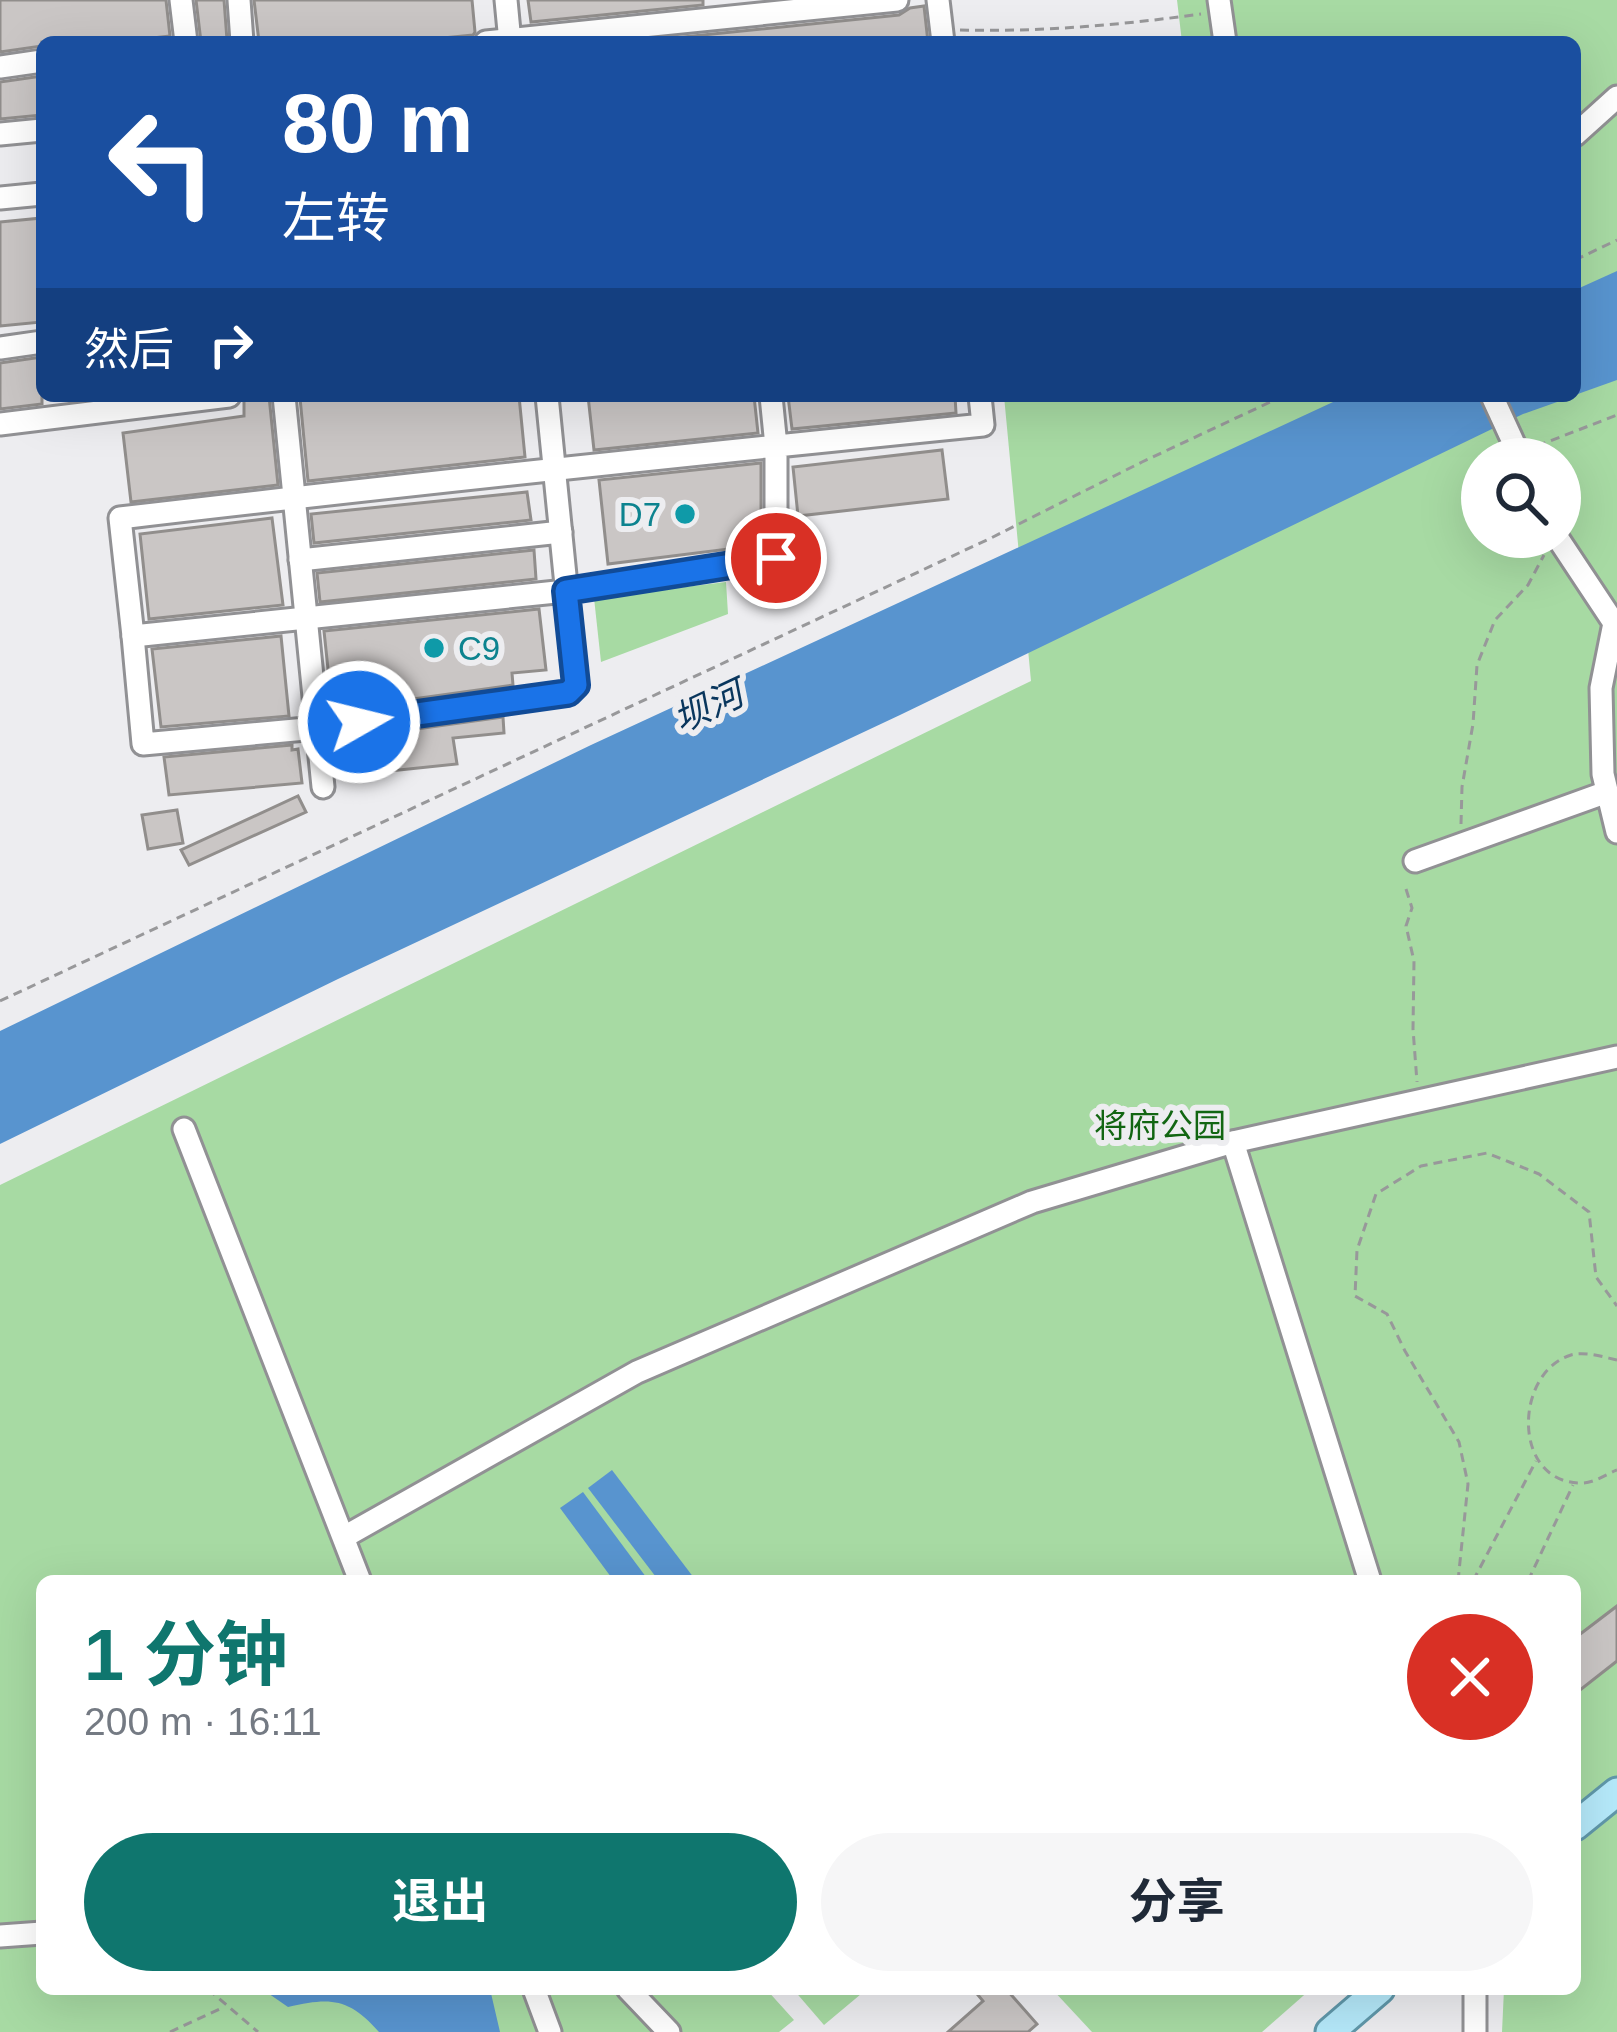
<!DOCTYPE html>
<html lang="zh">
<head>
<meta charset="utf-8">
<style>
  body { margin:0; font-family:Helvetica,"Noto Sans SC",sans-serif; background:#f6f6f7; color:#1f2937; height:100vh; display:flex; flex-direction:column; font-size:45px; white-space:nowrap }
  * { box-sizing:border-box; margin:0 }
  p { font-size:39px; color:#747a83 }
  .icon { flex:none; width:66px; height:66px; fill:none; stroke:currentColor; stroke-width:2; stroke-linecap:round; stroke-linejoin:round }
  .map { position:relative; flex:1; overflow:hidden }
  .panel { position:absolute; left:36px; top:1575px; width:1545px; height:420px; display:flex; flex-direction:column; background:#fff; border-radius:18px; box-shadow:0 12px 48px #0002 }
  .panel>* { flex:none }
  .banner { position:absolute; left:36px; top:36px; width:1545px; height:366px; border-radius:18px; box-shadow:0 12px 48px #0002; background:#1a4fa0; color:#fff; overflow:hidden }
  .buttons { position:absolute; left:1461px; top:438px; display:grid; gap:24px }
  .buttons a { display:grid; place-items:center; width:120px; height:120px; border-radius:50%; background:#fff; box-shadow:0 12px 48px #0002; font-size:60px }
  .pin { position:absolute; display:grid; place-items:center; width:102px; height:102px; color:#fff; margin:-51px; border:6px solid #fff; border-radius:50%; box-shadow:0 3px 12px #0007 }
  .me { position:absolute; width:132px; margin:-66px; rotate:82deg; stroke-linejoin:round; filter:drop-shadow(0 0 9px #0008) }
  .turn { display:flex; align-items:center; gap:42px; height:252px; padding:0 48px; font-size:54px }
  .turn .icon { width:156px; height:156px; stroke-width:2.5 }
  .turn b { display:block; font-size:84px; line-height:102px }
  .then { display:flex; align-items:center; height:114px; padding:0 48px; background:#0003; gap:24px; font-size:45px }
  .round { display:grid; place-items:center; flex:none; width:126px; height:126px; border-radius:63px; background:#f6f6f7 }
  .headline { display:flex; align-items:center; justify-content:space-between; height:204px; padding:0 48px }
  h1 { font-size:72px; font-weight:700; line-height:90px; color:#0f766e }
  .button { display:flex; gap:24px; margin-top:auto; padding:24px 48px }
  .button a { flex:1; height:138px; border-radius:72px; background:#0f766e; color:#fff; font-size:48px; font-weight:700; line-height:138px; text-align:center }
  .button a+a { background:#f6f6f7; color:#1f2937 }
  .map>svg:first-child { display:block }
  .green { fill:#a7daa3; fill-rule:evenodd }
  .water { fill:#5894cf }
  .building { fill:#cac6c5; stroke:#918e8c; stroke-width:3 }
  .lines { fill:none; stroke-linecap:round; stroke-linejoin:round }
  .minor-casing { stroke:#919194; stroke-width:27 }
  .major-casing { stroke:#6098aa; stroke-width:33 }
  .path { stroke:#98989a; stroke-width:3; stroke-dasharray:9 6; stroke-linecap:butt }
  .minor { stroke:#fff; stroke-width:21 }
  .major { stroke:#b5e9fa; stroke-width:27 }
  .route-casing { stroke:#114b97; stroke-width:30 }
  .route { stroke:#1a73e8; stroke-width:21 }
  .culture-dot { fill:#0f9aa8; stroke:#ededf0; stroke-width:4.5 }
  .labels { text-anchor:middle; stroke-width:12; stroke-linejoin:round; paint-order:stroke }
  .culture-label { font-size:33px; fill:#0d838f; stroke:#ededf0; text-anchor:end }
  .park-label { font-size:33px; fill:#126612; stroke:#ededf0 }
  .water-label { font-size:36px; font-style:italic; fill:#09365d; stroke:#ededf0 }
</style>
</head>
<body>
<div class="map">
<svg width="1617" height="2032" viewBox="0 0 1617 2032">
  <rect width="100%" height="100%" fill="#ededf0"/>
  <g class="green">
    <path d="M1177 0H1617V2032H1502L1504 1989H1575V1581H42V1989H766L794 2020 779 2032H0V1185L1031 681 1004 396H1575V42H1182ZM1482 459H1560V537H1482Z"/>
    <path d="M726 582 728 614 601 662 594 598Z"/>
    <path d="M793 1989H867L824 2025Z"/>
    <path d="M1052 1989H1311L1262 2032H1092Z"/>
  </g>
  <g class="water">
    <path d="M1617 271V380L1575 395V290Z"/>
    <path d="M1346 396H1574L1523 414 900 715 338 979 0 1144V1031L591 745Z"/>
    <path d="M612 1470 694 1578 690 1581H659L588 1488Z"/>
    <path d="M583 1492 649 1581H614L560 1508Z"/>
    <path d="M262 1989H490L500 2032H379C349 1998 331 1997 288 2007Z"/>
  </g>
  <g class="building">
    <path d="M0 0H166L170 36 118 42H42V46L0 52Z"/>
    <path d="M196 0H224L227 40 201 42Z"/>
    <path d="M254 0H472L475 32 473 35 403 42H259Z"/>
    <path d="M528 0H703V5L531 22Z"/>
    <path d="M924 6 928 42H634L899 15 910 8Z"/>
    <path d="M42 76V115L0 119V82Z"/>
    <path d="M42 218V322L0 326V222Z"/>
    <path d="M42 357V404L0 409V363Z"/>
    <path d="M244 396H269L278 485 131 502 123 433 244 416Z"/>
    <path d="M321 396H519L525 457 308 481 300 398Z"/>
    <path d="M588 396H754L758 433 594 450Z"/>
    <path d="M788 396H955L956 413 792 429Z"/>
    <path d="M942 450 948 499 798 516 793 467Z"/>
    <path d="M761 463V545L608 564 599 480Z"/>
    <path d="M527 492 531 520 314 543 311 514Z"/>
    <path d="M272 518 283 605 149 619 140 534Z"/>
    <path d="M534 550 536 579 320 602 317 573Z"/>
    <path d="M539 609 546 670 512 673 513 685 334 710 332 707 324 631Z"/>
    <path d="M281 636 289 716 161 727 152 649Z"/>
    <path d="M503 717 504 733 453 738 457 764 341 776 337 740Z"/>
    <path d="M292 745V750L298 749 302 783 169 795 164 757Z"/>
    <path d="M298 796 306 812 189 865 181 850Z"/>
    <path d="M177 810 183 843 148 849 142 815Z"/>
    <path d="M1617 1606V1661L1575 1694V1638Z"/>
    <path d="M973 1989H1006L1037 2024 1028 2032H948L983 2001Z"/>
  </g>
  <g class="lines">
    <defs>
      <g id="minor">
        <path d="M181 0 186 42"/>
        <path d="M239 0 242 42"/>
        <path d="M506 0 510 42"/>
        <path d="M938 0 943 42"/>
        <path d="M1219 0 1225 42"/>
        <path d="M486 42 897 0"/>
        <path d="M0 67 42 61"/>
        <path d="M0 134 42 130"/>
        <path d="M1575 135 1617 97"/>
        <path d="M0 198 42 194"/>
        <path d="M0 348 42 342"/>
        <path d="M284 396 323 787"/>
        <path d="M771 396 776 446V558L566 591 133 636 120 518C408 484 695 454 983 425L980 396"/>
        <path d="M1492 396 1521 459"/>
        <path d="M0 424 229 396"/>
        <path d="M1557 537 1614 623 1601 688 1603 774 1617 832"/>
        <path d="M300 560 561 532"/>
        <path d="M133 636 143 744 317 728 568 693 576 685 547 396"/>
        <path d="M1415 861 1607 792"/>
        <path d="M184 1129 360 1581"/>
        <path d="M1233 1142 1370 1581"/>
        <path d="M344 1537 637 1372 1032 1202 1233 1142 1617 1057"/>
        <path d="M0 1936 42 1933"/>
        <path d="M534 1989 550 2032"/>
        <path d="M628 1989 669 2032"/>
        <path d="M1475 2032V1989"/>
      </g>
      <g id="major">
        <path d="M1575 1826 1617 1792"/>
        <path d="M1330 2032 1380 1989"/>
      </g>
    </defs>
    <use href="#minor" class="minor-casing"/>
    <use href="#major" class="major-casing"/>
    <g class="path">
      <path d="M960 30C1041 32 1121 25 1201 14"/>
      <path d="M1185 42 1207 39"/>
      <path d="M1575 260 1617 240"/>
      <path d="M1537 446 1617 415"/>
      <path d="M1461 824 1462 787 1473 724 1477 665 1495 620 1528 585 1544 555"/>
      <path d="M1406 889 1412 908 1406 926 1414 961 1413 1029 1417 1082"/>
      <path d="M0 1001 991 538 1142 462 1283 396"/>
      <path d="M1617 1360C1603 1357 1585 1351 1571 1355 1514 1372 1511 1484 1582 1483 1594 1483 1607 1474 1617 1470"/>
      <path d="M1458 1581 1468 1484 1459 1442 1405 1351 1387 1314 1355 1296 1357 1250 1376 1194 1421 1166 1487 1153 1539 1174 1589 1212 1596 1277 1617 1306"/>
      <path d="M1473 1581 1536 1461"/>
      <path d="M1528 1581 1573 1485"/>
      <path d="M208 1989 258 2032"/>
      <path d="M170 2032 224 2007"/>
    </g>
    <use href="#minor" class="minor"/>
    <use href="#major" class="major"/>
  </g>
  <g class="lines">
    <defs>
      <path id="route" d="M359 722 568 693 576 685 566 591 776 558"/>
    </defs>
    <use href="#route" class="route-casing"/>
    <use href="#route" class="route"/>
  </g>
  <g class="culture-dot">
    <circle cx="685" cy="514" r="12"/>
    <circle cx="434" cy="648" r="12"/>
  </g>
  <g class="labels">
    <g class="culture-label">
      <text x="661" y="526">D7</text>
      <text x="458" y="660" text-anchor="start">C9</text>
    </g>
    <g class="park-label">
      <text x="1160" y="1137">将府公园</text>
    </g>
    <g class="water-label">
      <text transform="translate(708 706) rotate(-25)" y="13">坝河</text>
    </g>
  </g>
</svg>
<div class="buttons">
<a><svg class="icon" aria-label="search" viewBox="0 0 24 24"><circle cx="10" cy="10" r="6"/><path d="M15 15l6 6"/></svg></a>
</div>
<div class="pin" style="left:776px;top:558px;background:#d93025"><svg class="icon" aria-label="arrive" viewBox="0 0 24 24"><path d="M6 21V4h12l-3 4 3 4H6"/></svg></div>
<svg class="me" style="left:359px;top:722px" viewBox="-20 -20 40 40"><circle r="17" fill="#1a73e8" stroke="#fff" stroke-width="3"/><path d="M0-11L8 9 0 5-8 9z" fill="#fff"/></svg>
<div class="banner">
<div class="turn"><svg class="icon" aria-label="left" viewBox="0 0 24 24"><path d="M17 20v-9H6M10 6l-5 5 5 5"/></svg><div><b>80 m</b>左转</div></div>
<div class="then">然后<svg class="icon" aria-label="right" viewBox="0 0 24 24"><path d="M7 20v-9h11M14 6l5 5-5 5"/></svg></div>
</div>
<section class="panel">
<div class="headline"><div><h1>1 分钟</h1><p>200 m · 16:11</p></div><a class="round" style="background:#d93025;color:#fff"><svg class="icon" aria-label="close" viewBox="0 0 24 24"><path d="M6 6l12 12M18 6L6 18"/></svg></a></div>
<div class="button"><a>退出</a><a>分享</a></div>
</section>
</div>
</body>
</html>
